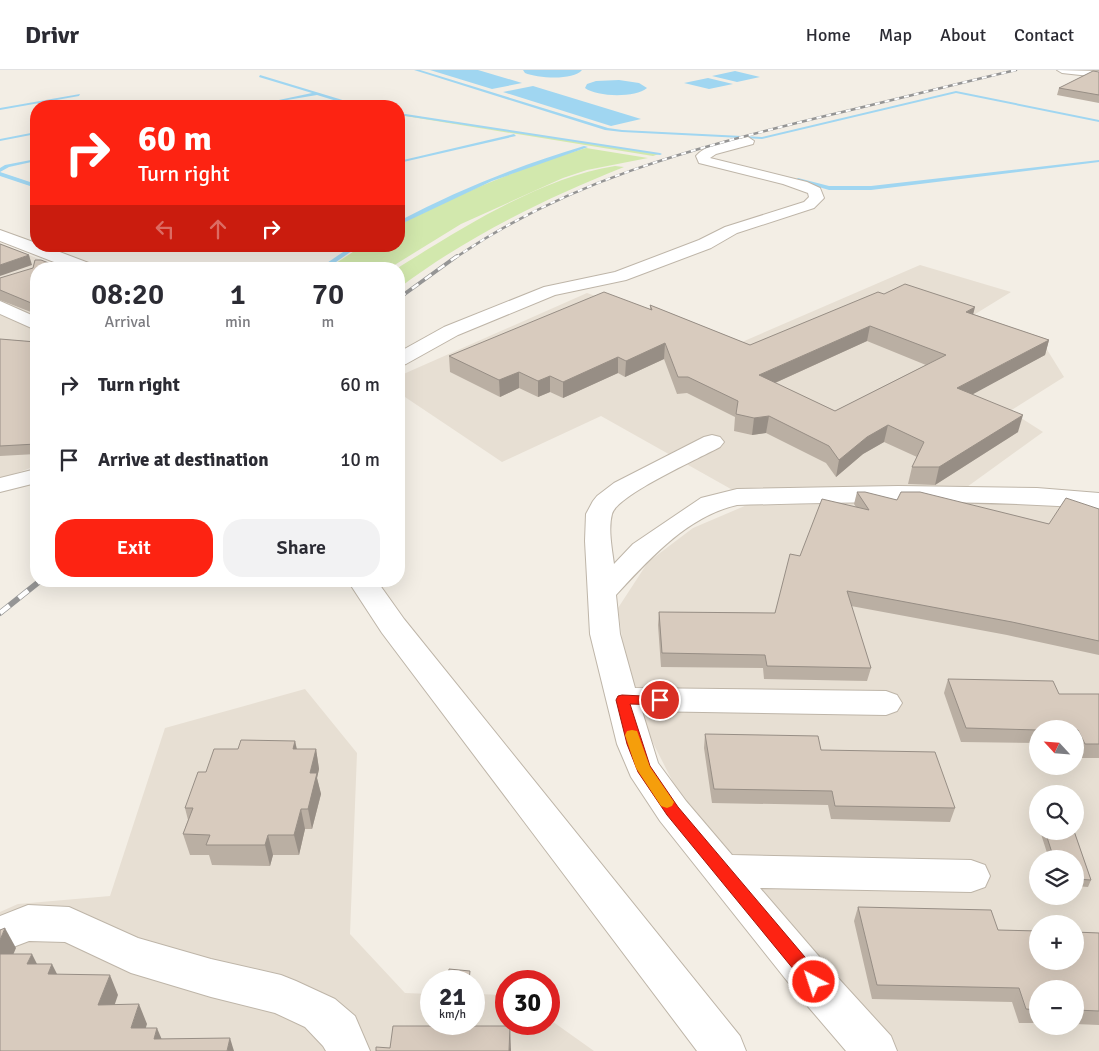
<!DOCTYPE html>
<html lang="en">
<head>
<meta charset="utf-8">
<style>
  body { margin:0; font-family:Signika,sans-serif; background:#f2f2f3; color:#2b2b33; height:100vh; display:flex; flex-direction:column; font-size:19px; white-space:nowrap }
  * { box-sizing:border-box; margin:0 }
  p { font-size:16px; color:#7c7c81 }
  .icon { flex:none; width:28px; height:28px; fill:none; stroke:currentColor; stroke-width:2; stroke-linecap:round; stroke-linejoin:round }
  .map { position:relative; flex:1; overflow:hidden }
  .panel { position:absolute; left:30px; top:192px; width:375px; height:325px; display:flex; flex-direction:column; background:#fff; border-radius:20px; box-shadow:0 5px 20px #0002 }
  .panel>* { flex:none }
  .hud { position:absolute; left:30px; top:30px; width:375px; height:152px; border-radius:20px; box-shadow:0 5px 20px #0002; background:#fd2312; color:#fff; overflow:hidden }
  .needle { width:32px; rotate:296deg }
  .tools { position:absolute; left:1029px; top:650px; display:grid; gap:10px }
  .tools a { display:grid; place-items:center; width:55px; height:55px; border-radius:50%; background:#fff; box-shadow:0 5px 20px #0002; font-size:25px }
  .speed { position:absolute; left:420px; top:900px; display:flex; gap:10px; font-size:25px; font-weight:700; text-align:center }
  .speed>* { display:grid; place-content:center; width:65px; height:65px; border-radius:50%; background:#fff; box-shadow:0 5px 20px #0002; line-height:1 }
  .speed small { font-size:12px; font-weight:400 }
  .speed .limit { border:8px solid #d22; background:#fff; color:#111 }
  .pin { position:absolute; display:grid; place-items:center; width:42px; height:42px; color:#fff; margin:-21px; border:2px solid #fff; border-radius:50%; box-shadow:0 1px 5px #0007 }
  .me { position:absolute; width:55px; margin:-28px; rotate:320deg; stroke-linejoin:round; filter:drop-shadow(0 0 4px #0008) }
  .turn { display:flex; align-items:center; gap:18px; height:105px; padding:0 25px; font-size:22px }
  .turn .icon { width:65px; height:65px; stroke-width:2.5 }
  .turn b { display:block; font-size:35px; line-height:42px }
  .lanes { display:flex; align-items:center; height:48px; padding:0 25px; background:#0003; justify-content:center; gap:25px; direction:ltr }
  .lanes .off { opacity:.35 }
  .eta { display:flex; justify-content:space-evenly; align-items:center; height:85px; text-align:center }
  .eta b { font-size:30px; font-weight:600; line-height:35px }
  .cta { display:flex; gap:10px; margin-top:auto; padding:10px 25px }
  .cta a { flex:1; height:58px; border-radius:20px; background:#fd2312; color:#fff; font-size:20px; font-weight:600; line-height:58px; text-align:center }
  .cta a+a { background:#f2f2f3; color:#2b2b33 }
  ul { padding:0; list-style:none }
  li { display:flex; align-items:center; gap:15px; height:75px; padding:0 25px }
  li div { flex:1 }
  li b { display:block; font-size:19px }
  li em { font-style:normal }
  header { display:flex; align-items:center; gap:30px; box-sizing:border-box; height:70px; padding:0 25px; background:#fff; border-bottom:1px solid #e1e1e2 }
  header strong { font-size:24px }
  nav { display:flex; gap:28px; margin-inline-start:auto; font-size:18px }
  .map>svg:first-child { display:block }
  .residential { fill:#e7dfd3; fill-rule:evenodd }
  .green { fill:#d2e8ad }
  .water { fill:#a0d6f1 }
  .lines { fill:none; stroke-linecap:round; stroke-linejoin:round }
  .stream { fill:#a0d6f1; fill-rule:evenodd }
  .minor-casing { stroke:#beb5a8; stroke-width:2 }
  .tertiary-casing { stroke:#beb5a8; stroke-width:2 }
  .minor { fill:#fff; fill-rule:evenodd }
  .tertiary { fill:#fff; fill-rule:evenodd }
  .rail-far2-casing { stroke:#959595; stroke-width:2.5 }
  .rail-far1-casing { stroke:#959595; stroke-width:4 }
  .rail-casing { stroke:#959595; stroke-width:6 }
  .rail-far2 { stroke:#fff; stroke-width:2; stroke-dasharray:5; stroke-linecap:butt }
  .rail-far1 { stroke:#fff; stroke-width:2.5; stroke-dasharray:8; stroke-linecap:butt }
  .rail { stroke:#fff; stroke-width:4.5; stroke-dasharray:12; stroke-linecap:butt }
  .wall { fill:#baafa3; fill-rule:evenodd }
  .shaded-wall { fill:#978e85 }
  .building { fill:#d8cbbe; stroke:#978e85; fill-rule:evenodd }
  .route { fill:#fd2312; stroke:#a4170c }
  .slow { fill:#f59e0b }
</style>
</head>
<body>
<header>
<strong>Drivr</strong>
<nav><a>Home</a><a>Map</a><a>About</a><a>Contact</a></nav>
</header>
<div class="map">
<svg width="1099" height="981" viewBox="0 0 1099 981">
  <rect width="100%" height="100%" fill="#f3eee5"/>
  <g class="residential">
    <path d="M0 173 63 199H36V396L0 409Z"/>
    <path d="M920 195 1011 222 972 246 1046 278 1064 307 1010 341 1043 362 949 430 1099 438V981H896L680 726 650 667 624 583 618 538 648 492 693 458 754 432 601 346 502 392 399 323V306L587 223 735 275ZM1038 659H1075V696H1038ZM1038 724H1075V761H1038ZM1038 789H1075V826H1038ZM1038 854H1075V891H1038ZM1038 919H1075V956H1038Z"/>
    <path d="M305 619 357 683 350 864 405 923 431 924V954H474V924L506 925V954H549V949L594 981H0V842L18 834 110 826 165 658Z"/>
  </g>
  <g class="green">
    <path d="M399 45 411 46 659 84 653 86Z"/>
    <path d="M586 78 648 88 587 100 563 108 461 154 388 199H327L362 176H399V155C458 124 522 97 586 78Z"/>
    <path d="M615 96 624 97C544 129 468 166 399 218V199H396C461 159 539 108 615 96Z"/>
  </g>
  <g class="water">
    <path d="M430 0H478L522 13 492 19Z"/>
    <path d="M523 0H582C573 11 537 8 525 3Z"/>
    <path d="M735 1 760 7 737 12 712 6Z"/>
    <path d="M708 8 733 14 709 19 684 13Z"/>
    <path d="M619 10 639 13 647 18C635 28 597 27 585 18L587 14 596 11Z"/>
    <path d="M533 16 641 49 611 56 503 22Z"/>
  </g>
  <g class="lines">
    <g class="stream">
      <path d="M414 0H420L608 58 622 60 762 67 956 21 1099 50V52L956 23 762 69 622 62 605 60Z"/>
      <path d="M260 5 359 35V36H353L317 25 251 36 312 23 259 7Z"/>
      <path d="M80 24 79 26 0 40V38Z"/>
      <path d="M399 43 660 83 662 84 660 85 399 45Z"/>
      <path d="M36 62V64L0 71V69Z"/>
      <path d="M514 64 516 66 399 93V91Z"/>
      <path d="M584 76 588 77 492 111 399 155V151C458 120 520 95 584 76Z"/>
      <path d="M36 89V91L9 97 0 102V98L5 95Z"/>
      <path d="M1099 90V92L871 120H829L795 110 798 108 829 116H871Z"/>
      <path d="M0 102 36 114V118L0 106Z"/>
      <path d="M352 176H359L326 199H318Z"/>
    </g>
    <defs>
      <g id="minor">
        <path d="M1057 0 1099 1V7L1062 3Z"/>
        <path d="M748 67 754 71 753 74 716 84 710 88 807 112 820 118 824 128 814 138 737 163 711 178 626 210 555 225 458 265 406 294 399 296V282L444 257 544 217 615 202 699 170 725 157 804 132 809 127 808 123 783 114 699 93 696 86C707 73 732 71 748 67Z"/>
        <path d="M0 231 36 247V260L0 244Z"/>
        <path d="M712 365 720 367 724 372 720 377C700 388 617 425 612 444 608 459 612 479 614 494L633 474 701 428 737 419 898 416 1037 418 1099 423V439C979 429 858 432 737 435 688 446 649 489 616 525L620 564 635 618 886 621 897 625 902 633 897 641 886 645 642 641 658 693 686 731 732 785 971 790 985 795 990 806 985 817 971 822 760 818 829 898 891 966 897 981H846L799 926 660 751 631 707 617 674 590 564 585 471 586 444 593 431 597 426 614 413 704 367Z"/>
        <path d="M36 399V413L0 422V408Z"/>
        <path d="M28 835 69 837 138 868 211 889 281 905 296 911 335 929 355 946 370 981H326L323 976 305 957 275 943 211 927 131 903 65 872 29 871 0 882V846Z"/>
      </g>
      <g id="tertiary">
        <path d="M0 160 36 173V176H44L94 195 97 199H72L0 171Z"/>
        <path d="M348 511H377L404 549 740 966 746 981H697L382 563Z"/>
      </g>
    </defs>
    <use href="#minor" class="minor-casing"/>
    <use href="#tertiary" class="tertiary-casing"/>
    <use href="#minor" class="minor"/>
    <use href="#tertiary" class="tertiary"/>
    <defs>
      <path id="rail-far2" d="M455 188C567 111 690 79 821 47 886 32 951 15 1016 0"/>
      <path id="rail-far1" d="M399 228 457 186"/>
      <path id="rail" d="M0 543 40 511"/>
    </defs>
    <use href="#rail-far2" class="rail-far2-casing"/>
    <use href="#rail-far1" class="rail-far1-casing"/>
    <use href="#rail" class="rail-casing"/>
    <use href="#rail-far2" class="rail-far2"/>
    <use href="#rail-far1" class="rail-far1"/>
    <use href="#rail" class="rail"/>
  </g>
  <g class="wall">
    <path d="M1099 2V33L1057 25 1059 18Z"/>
    <path d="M36 199V244L0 230V208Z"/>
    <path d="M884 224 973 244 1049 270 1045 285 972 324 1018 362 935 415 908 414 912 397 917 387 884 372 863 384 836 407 826 393 766 363 752 365 734 361 735 347 687 323 677 324 664 289 625 307 618 303 563 328 550 322 538 327 519 318 500 327 450 302 449 286 650 239V235L750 275ZM867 271 926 295 835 341 775 313Z"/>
    <path d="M0 269 36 272V384L0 386Z"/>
    <path d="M857 422 897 430 1049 454 1099 439V585L1007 565 851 536 871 598 867 611 764 609 763 598 661 597 658 555 659 542 775 543 800 486 856 437 854 434Z"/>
    <path d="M948 609 1059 624H1099V688H1079L1075 679V659H1038V673L961 672 944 623Z"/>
    <path d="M705 664 821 680 955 738 950 752 831 749 828 735 712 733 704 678Z"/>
    <path d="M295 671 297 679H316L319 699 317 708 321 724 312 759H305L299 785H273L270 796 212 795 209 785H190L183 764 188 750 185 738 238 679Z"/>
    <path d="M1038 738V754L1035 745Z"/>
    <path d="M1040 761H1074L1091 810 1088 817 1075 816V789H1049Z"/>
    <path d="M858 837 998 860 1099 863V955L1075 954V919H1038V953H1019L1012 932 872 929 854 851Z"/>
  </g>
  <g class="shaded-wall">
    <path d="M29 185 32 195 0 206V195Z"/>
    <path d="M975 237 971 253 966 242Z"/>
    <path d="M870 256 867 271 757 321 759 305Z"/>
    <path d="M1049 270 1045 285 953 335 957 318Z"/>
    <path d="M665 273 664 289 625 307 626 291Z"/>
    <path d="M618 287V303L563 328V312Z"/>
    <path d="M519 302V318L500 327 499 310Z"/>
    <path d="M550 306V322L538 327V311Z"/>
    <path d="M1023 345 1018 362 935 415 939 397Z"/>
    <path d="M769 346 766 363 752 365 754 348Z"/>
    <path d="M888 355 884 372 863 384 836 407 839 390 867 367Z"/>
    <path d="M295 671 299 691 293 679Z"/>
    <path d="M316 679 319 699 317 708 321 724 312 759 308 739 310 703Z"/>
    <path d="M301 739 305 759 299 785 294 765Z"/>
    <path d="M268 765 273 785 270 796 265 775Z"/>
    <path d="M5 858 16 878 5 904 0 895V870Z"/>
    <path d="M32 884 42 904 27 894Z"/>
    <path d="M52 894 62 914 48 904Z"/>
    <path d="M110 905 118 925 108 954 98 935Z"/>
    <path d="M139 934 147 954 140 977 131 958Z"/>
    <path d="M510 956 511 981H509Z"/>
    <path d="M157 958 165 977 154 969Z"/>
    <path d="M230 968 234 981H227Z"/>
  </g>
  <g class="building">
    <path d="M1093 1 1099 2V25L1059 18Z"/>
    <path d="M0 174 29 185 0 195Z"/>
    <path d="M35 190H41L64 199H36V235L0 220V208L33 198Z"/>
    <path d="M905 214 975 237 966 242 1049 270 957 318 1023 345 939 397H912L924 372 888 355 867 367 839 390 829 376 769 346 754 348 736 344 738 331 688 307H678L665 273 626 291 618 287 563 312 550 306 538 311 519 302 499 310 449 286 604 222 652 240 650 235 750 275 878 222 884 224ZM870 256 946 285 835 341 759 305Z"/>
    <path d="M0 269 36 272V374L0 376Z"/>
    <path d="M857 422H865L897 430 901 422H920L1049 454 1066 428 1099 439V571L1012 552 847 521 871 598 767 596 765 585 662 583 659 542 775 543 790 484 800 486 822 429 869 440Z"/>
    <path d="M948 609 1053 611 1059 624H1099V674H1085L1078 660H1075V659H1038V660L966 658Z"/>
    <path d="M705 664 818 666 821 680 935 682 955 738 835 736 832 721 714 719Z"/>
    <path d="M241 670 295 671 293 679H316L310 703H317L308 739H301L294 765H268L265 775H206L210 765 183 764 193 738H185L198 702H206L214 679H238Z"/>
    <path d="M1045 761H1074L1091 810 1075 809V789H1054Z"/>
    <path d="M858 837 991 840 998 860 1038 861V891H1075V862L1099 863V941L1075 940V919H1038V940L1026 939 1019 918 877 915Z"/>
    <path d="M5 858 0 870V860Z"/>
    <path d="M0 884H32L27 894H52L48 904 110 905 98 935 139 934 131 958H157L154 969 230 968 227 981H0Z"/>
    <path d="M449 899 470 901 469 911H448Z"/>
    <path d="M442 954H467V956H510L509 981H376V977L390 978 393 956H442Z"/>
  </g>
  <path class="route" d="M622 625 665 627 667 630 665 633 660 635 630 634 650 696 678 737 821 906 823 912 821 917 814 920 808 917 667 745 638 702 627 674 616 630 618 626Z"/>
  <path class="slow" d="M632 660 637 661 650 697 674 732 672 736 667 738 661 736 636 698 625 665 627 661Z"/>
</svg>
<div class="tools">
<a><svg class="needle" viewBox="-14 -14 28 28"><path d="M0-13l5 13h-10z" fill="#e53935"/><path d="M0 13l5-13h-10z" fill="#7c7c81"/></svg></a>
<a><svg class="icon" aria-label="search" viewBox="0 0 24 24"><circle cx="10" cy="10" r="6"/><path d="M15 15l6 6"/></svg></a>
<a><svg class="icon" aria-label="layers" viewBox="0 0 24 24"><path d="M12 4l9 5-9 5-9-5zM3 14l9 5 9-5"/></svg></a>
<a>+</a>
<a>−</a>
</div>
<div class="speed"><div>21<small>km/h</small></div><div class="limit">30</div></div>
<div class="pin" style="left:660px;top:630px;background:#d93025"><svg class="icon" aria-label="arrive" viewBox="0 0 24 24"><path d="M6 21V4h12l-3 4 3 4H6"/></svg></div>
<svg class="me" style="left:814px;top:912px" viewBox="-20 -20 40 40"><circle r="17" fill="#fd2312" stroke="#fff" stroke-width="3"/><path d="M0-11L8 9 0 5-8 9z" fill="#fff"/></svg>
<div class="hud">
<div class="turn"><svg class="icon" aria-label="right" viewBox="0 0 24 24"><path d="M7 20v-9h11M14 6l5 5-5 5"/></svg><div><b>60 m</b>Turn right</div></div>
<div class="lanes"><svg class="icon off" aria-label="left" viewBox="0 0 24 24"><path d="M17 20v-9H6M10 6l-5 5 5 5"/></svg><svg class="icon off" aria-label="ahead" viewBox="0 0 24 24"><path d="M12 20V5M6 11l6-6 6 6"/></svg><svg class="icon" aria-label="right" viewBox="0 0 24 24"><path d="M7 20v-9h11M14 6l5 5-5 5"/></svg></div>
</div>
<section class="panel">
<div class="eta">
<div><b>08:20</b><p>Arrival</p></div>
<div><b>1</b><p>min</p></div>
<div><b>70</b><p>m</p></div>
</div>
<ul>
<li><svg class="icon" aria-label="right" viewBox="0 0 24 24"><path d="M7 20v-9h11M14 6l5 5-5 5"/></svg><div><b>Turn right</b></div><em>60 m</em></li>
<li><svg class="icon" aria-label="arrive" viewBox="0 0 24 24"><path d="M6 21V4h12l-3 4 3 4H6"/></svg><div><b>Arrive at destination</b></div><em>10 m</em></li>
</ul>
<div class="cta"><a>Exit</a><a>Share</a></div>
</section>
</div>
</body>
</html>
